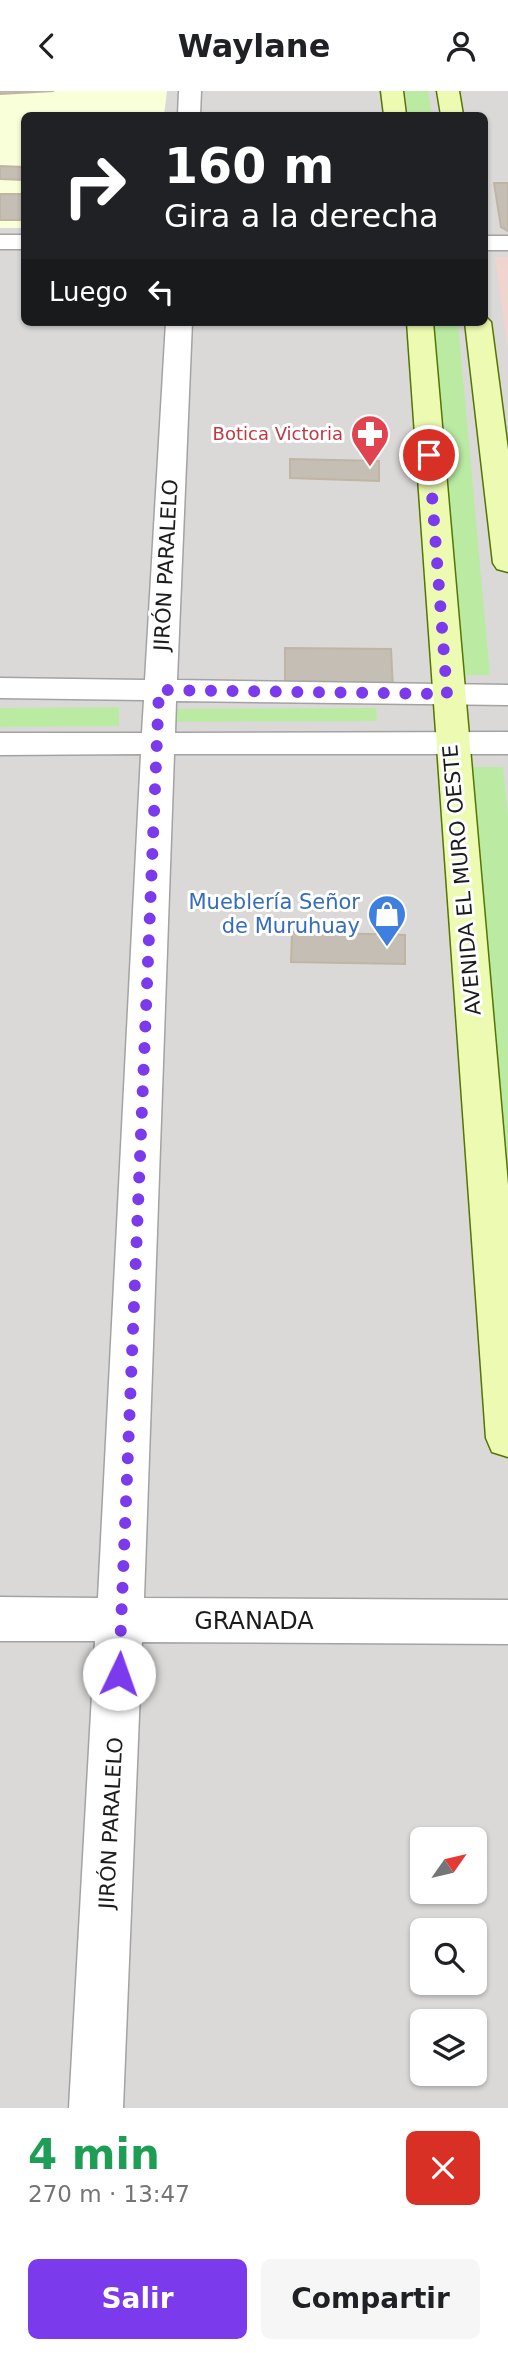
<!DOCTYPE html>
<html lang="es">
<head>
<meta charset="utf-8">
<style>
  body { margin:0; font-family:"DejaVu Sans",sans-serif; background:#f6f6f6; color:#202124; height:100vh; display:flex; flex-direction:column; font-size:26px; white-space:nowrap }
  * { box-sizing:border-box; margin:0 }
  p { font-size:23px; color:#757577 }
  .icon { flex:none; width:38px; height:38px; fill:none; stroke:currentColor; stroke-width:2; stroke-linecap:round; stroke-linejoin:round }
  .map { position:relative; height:2017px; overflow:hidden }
  .sheet { display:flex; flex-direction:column; background:#fff; flex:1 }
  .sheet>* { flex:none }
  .top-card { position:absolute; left:21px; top:21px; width:467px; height:214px; border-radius:10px; box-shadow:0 2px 5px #0004; background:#202124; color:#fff; overflow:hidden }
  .needle { width:46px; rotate:56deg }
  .fabs { position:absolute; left:410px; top:1736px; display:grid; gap:14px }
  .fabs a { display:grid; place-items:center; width:77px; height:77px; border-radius:10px; background:#fff; box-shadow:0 2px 5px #0004; font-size:35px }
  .pin { position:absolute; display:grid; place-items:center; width:60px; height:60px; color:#fff; margin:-30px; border:4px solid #fff; border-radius:50%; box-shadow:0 2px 7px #0007 }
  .me { position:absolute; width:77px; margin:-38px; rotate:3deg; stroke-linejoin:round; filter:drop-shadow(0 0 5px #0008) }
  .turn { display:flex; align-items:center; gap:24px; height:147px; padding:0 28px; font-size:32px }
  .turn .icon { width:91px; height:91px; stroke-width:2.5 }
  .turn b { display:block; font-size:49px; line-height:60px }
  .then { display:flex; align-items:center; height:66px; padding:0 28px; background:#0003; gap:14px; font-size:26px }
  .round { display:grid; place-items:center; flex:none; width:74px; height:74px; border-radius:10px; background:#f6f6f6 }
  .headline { display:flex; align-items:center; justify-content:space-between; height:119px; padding:0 28px }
  h1 { font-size:42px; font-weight:800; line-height:52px; color:#1e9e55 }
  .action { display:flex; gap:14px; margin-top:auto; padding:14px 28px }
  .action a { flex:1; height:80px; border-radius:10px; background:#7c3aed; color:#fff; font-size:28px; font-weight:800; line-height:80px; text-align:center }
  .action a+a { background:#f6f6f6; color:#202124 }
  header { display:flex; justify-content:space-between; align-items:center; height:91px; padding:0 28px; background:#fff; font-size:32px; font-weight:800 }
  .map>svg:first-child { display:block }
  .residential { fill:#dad9d8; fill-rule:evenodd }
  .commercial { fill:#f0d5ce }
  .education { fill:#f9ffd8 }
  .grass { fill:#bbeba3 }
  .building { fill:#c5beb4; stroke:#c0b4a2; stroke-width:2 }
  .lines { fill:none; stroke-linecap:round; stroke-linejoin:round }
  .minor-casing { stroke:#a3a3a3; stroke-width:3 }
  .secondary-casing { stroke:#557401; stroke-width:3 }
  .minor { fill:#fff; fill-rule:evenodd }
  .secondary { fill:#ecfbb1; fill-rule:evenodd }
  .route { stroke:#7c3aed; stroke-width:12; stroke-dasharray:0 21.6 }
  .labels { text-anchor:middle; stroke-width:6; stroke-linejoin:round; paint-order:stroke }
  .far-health-label { font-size:18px; fill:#be3a42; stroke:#fff; text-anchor:end }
  .street-label { font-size:21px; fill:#1c1c1c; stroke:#fff }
  .shop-label { font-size:21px; fill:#366cbe; stroke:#fff; text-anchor:end }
  .near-street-label { font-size:24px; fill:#1c1c1c; stroke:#fff }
</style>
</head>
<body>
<header><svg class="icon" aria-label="back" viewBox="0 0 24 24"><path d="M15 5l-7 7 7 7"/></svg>Waylane<svg class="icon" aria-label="person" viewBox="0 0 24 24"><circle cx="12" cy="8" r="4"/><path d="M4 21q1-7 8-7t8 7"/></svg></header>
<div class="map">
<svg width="508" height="2017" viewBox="0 0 508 2017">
  <rect width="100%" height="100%" fill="#eeebe0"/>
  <path class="residential" d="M0 0H508V2017H0ZM24 24H485V231H24ZM422 1748H474V1801H422ZM422 1839H474V1892H422ZM422 1930H474V1983H422Z"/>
  <path class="commercial" d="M495 166H508V259Z"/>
  <path class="education" d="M0 0H167L164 24H24V137H0Z"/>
  <g class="grass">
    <path d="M405 0H428L432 24H408Z"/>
    <path d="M434 231H458L490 584H460Z"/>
    <path d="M119 616V635L0 636V617Z"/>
    <path d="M376 617 377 630 177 631V618Z"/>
    <path d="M469 676H503L508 725V1076Z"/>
  </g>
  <g class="building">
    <path d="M0 0H54L0 3Z"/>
    <path d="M0 75 24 76V89L0 88Z"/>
    <path d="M494 92H508V140L501 136Z"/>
    <rect x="0" y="103" width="24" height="26"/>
    <path d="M290 368 379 370V390L290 387Z"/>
    <path d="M285 557 391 558 393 598 285 597Z"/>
    <path d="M292 841 405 844V873L291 871Z"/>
  </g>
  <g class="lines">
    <defs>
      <g id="minor">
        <path d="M179 0H201L200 24H178Z"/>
        <rect x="0" y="144" width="24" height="14"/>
        <rect x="485" y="145" width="23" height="14"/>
        <path d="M166 231H192L177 589 508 594V614L176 610 175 642 508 641V663H174L144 1507 508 1509V1553L142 1551 123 2017H69L95 1550H0V1506L98 1507 141 663 0 664V642H142L144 609 0 607V587L145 589Z"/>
      </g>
      <g id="secondary">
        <path d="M381 0H403L406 24H384Z"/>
        <path d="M437 0H459L463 24H441Z"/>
        <path d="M485 225 491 231 508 359V481L497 478 493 472 465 231H485Z"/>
        <path d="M407 231H433L508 1094V1366L492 1361 486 1347Z"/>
      </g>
    </defs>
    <use href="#minor" class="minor-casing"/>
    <use href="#secondary" class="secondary-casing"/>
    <use href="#minor" class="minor"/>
    <use href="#secondary" class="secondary"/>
  </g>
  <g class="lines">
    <path class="route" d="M119 1583 159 599 447 603 429 364"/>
  </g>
  <defs>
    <symbol id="pharmacy-pin" viewBox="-11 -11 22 30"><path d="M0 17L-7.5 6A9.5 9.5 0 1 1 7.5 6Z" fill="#e0444e" stroke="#fff"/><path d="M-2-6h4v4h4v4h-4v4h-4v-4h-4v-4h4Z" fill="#fff"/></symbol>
    <symbol id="shop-pin" viewBox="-11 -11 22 30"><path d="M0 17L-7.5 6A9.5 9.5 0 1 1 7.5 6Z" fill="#3f7fe0" stroke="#fff"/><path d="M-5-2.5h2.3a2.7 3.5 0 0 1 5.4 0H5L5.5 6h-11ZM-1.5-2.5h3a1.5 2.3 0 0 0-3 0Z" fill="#fff"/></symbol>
  </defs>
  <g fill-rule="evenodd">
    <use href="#pharmacy-pin" x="348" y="321" width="44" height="60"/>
    <use href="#shop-pin" x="365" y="801" width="44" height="60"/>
  </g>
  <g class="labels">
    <g class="far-health-label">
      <text x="343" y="349">Botica Victoria</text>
    </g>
    <g class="street-label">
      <text transform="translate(166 474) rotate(-87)" y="7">JIRÓN PARALELO</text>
      <text transform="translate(462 789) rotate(-95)" y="7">AVENIDA EL MURO OESTE</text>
      <text transform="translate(111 1732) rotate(-87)" y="7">JIRÓN PARALELO</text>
    </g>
    <g class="shop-label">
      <text x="360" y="818">Mueblería Señor<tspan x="360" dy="24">de Muruhuay</tspan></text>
    </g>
    <g class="near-street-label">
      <text x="254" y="1538">GRANADA</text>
    </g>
  </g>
</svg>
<div class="fabs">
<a><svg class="needle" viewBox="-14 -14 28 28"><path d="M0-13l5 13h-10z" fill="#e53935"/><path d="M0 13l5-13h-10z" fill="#757577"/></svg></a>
<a><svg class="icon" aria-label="search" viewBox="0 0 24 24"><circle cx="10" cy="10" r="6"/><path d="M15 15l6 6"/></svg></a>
<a><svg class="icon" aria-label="layers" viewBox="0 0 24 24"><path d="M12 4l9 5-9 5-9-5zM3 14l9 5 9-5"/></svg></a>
</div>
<div class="pin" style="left:429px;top:364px;background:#d93025"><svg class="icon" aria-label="arrive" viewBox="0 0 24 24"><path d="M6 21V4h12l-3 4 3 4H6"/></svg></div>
<svg class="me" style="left:119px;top:1583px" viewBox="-20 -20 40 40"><circle r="19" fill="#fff"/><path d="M0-13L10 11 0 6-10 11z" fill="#7c3aed"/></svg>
<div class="top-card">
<div class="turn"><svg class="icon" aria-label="right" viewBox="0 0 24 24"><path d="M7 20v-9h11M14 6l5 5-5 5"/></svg><div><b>160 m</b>Gira a la derecha</div></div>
<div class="then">Luego<svg class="icon" aria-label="left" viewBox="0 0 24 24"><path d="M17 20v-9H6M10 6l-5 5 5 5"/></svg></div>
</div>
</div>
<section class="sheet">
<div class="headline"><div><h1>4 min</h1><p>270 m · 13:47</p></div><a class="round" style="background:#d93025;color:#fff"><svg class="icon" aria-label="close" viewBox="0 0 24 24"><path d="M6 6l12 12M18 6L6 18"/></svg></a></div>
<div class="action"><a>Salir</a><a>Compartir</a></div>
</section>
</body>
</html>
